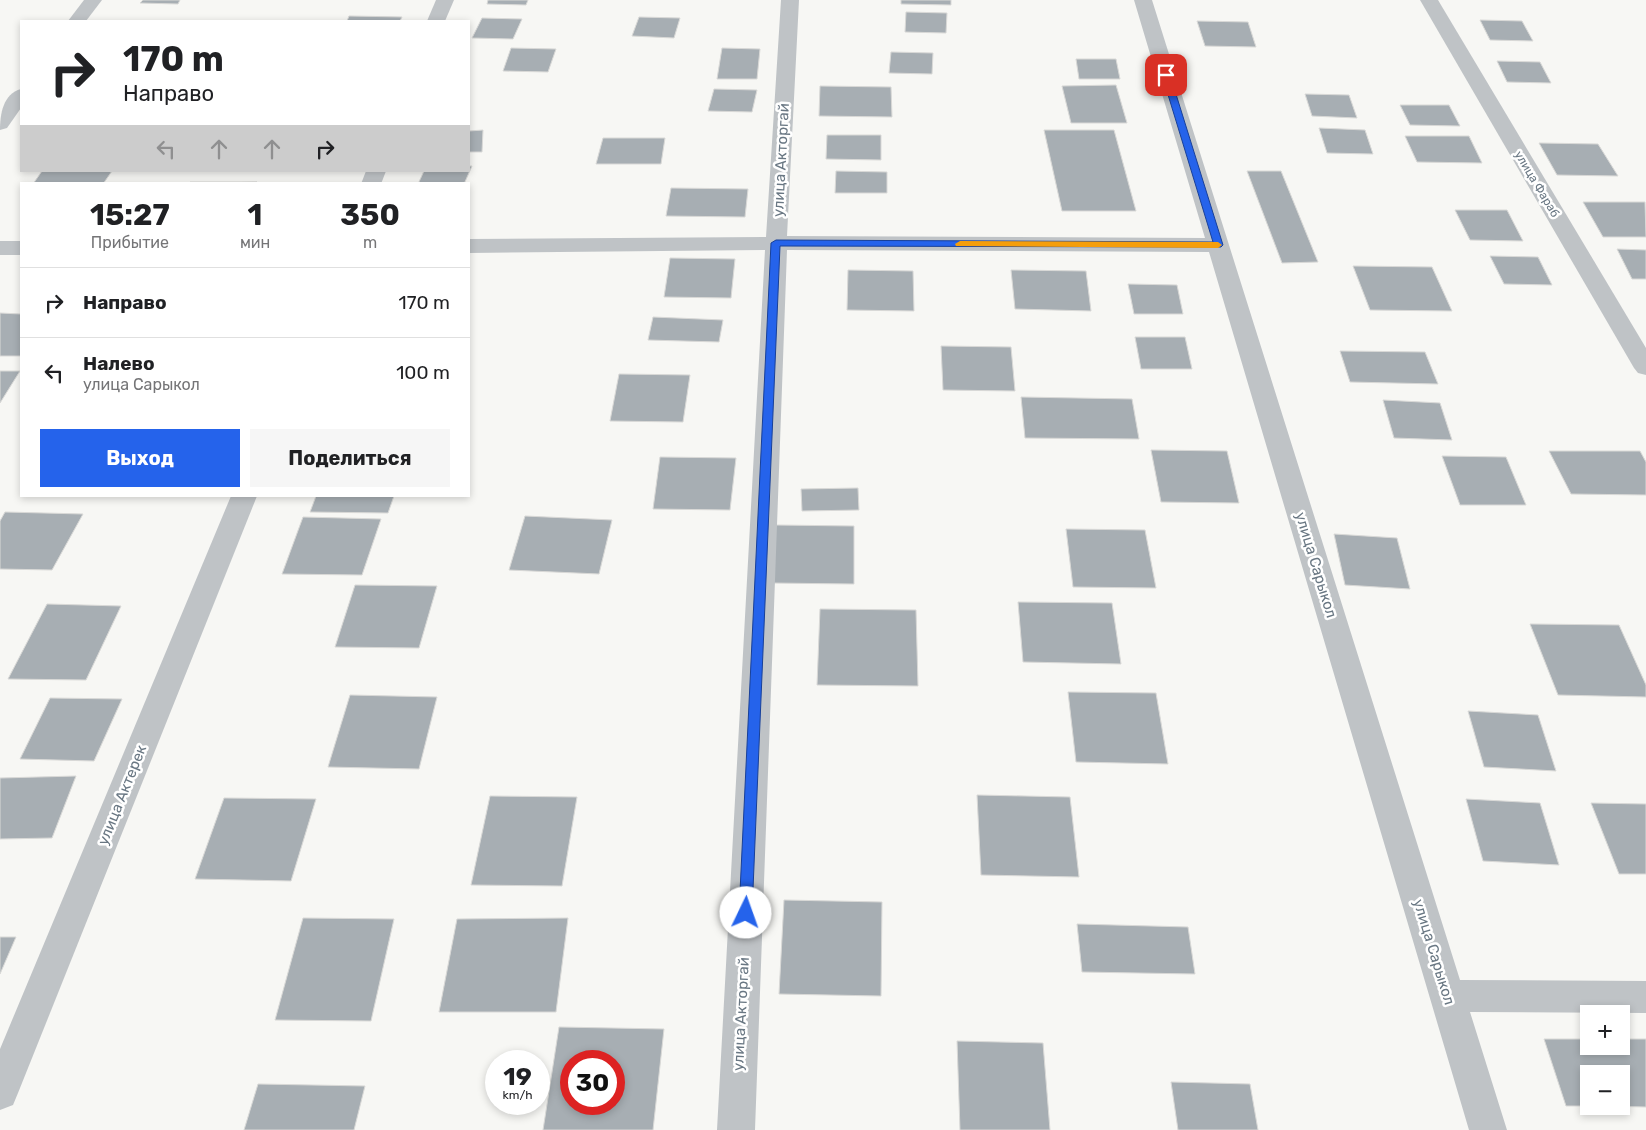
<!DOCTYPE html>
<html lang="ru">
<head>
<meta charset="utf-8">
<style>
  body { margin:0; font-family:Rubik,sans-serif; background:#f6f6f6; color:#202124; height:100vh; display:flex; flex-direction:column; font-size:19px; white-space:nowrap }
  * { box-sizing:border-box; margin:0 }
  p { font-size:16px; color:#757577 }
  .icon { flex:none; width:28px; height:28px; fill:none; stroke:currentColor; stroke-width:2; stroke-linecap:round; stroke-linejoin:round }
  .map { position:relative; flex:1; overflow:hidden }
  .details { position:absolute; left:20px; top:182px; width:450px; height:315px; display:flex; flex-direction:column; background:#fff; border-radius:0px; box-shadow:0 2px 8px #0003 }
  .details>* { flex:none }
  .hud { position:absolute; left:20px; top:20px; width:450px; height:152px; border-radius:0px; box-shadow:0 2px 8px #0003; background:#fff; color:#202124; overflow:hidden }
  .controls { position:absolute; left:1580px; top:1005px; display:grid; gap:10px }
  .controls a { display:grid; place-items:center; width:50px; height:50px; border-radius:0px; background:#fff; box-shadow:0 2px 8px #0003; font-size:25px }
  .speed { position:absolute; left:485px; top:1050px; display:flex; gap:10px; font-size:25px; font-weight:700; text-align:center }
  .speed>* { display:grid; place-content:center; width:65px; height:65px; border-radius:50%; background:#fff; box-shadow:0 2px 8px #0003; line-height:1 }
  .speed small { font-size:12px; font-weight:400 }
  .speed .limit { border:8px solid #d22; background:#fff; color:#111 }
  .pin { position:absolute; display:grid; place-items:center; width:42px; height:42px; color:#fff; margin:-21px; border-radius:10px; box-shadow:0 2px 8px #0006 }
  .me { position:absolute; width:55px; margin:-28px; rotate:3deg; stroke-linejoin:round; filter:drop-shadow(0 0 4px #0008) }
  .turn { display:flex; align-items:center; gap:18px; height:105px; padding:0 20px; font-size:22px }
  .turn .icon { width:65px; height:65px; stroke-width:2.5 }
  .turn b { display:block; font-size:35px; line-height:42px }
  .lanes { display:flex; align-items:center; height:48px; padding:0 20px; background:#0003; justify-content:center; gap:25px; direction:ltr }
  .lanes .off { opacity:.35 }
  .eta { display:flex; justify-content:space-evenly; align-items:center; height:85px; text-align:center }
  .eta b { font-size:30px; font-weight:700; line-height:35px }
  .primary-button { display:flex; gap:10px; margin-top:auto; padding:10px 20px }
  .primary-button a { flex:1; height:58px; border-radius:0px; background:#2563eb; color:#fff; font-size:20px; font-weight:700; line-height:58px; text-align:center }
  .primary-button a+a { background:#f6f6f6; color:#202124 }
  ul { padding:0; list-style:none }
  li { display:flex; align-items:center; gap:15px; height:70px; padding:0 20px; border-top:1px solid #e0e0e0 }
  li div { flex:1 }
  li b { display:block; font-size:19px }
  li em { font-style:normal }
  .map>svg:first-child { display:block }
  .building { fill:#a7aeb3; stroke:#d9d9d7; fill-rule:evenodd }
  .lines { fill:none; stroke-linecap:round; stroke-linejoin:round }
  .minor { fill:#bfc3c6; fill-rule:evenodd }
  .route { fill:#2563eb; stroke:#184099 }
  .slow { fill:#f59e0b }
  .labels { text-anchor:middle; stroke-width:5; stroke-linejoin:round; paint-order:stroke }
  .far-street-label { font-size:12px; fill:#697783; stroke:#fff }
  .street-label { font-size:15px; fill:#697783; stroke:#fff }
</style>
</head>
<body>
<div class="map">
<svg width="1646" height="1130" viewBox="0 0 1646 1130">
  <rect width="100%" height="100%" fill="#f7f7f4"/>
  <g class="building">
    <path d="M143 0H180L178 4 140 3Z"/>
    <path d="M488 0H528L526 5 487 4Z"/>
    <path d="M901 0H951V5L901 4Z"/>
    <path d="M906 12 947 13 946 33 905 32Z"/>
    <path d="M349 16 402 17 400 21H347Z"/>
    <path d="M639 17 680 18 674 38 632 36Z"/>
    <path d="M482 18 522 19 513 39 472 38Z"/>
    <path d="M1480 20 1522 21 1533 41 1490 40Z"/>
    <path d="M1197 21 1248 22 1256 47 1205 46Z"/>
    <path d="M511 48 556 49 548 72 503 71Z"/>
    <path d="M722 48 760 49 757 79H717Z"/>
    <path d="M891 52 933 53 932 74 889 73Z"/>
    <path d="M1076 59H1116L1120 79H1079Z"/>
    <path d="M1497 61 1540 62 1551 83 1507 82Z"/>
    <path d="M1116 85 1127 123H1071L1062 86Z"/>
    <path d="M820 86 891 87 892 117 819 116Z"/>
    <path d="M714 89 757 90 752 112 708 111Z"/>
    <path d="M1305 94 1349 95 1357 118 1312 116Z"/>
    <path d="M1400 105H1449L1460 126 1410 125Z"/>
    <path d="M1319 128 1365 130 1373 154 1327 153Z"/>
    <path d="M483 130 482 152H469V131Z"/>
    <path d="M1044 130H1114L1136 211H1062Z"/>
    <path d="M827 135H881V160L826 159Z"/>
    <path d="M1405 136H1469L1482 163 1417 162Z"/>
    <path d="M603 138H665L661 164H596Z"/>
    <path d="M1539 143 1598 144 1618 176 1557 175Z"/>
    <path d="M469 166H472L464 184H418L424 171H469Z"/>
    <path d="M42 171H112L103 184H33Z"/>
    <path d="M836 171 887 172V193H835Z"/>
    <path d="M1247 171H1281L1318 262 1282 263Z"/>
    <path d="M190 182H257L189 184Z"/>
    <path d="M671 188 748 189 745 217 666 216Z"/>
    <path d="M1583 202H1645L1646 237H1603Z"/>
    <path d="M1455 210H1507L1523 241 1470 240Z"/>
    <path d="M1617 249 1646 250V279H1632Z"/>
    <path d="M1490 256 1538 257 1552 285 1504 284Z"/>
    <path d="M670 258 735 259 731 298 664 297Z"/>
    <path d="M1353 266 1432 267 1452 311 1370 310Z"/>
    <path d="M848 270 913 271 914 311 847 310Z"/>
    <path d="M1011 270 1086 271 1091 311 1015 309Z"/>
    <path d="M1128 284 1177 285 1183 314H1134Z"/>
    <path d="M0 313 21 314V356H0Z"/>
    <path d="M653 317 723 320 719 342 648 340Z"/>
    <path d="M1135 337H1185L1192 369H1141Z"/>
    <path d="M941 346 1011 347 1015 391 943 390Z"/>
    <path d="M1340 351 1425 352 1438 384 1350 382Z"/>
    <path d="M0 371H20L0 403Z"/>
    <path d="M619 374 690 375 683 422 610 421Z"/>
    <path d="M1021 397 1132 399 1139 439 1025 438Z"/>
    <path d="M1383 400 1440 403 1452 440 1394 438Z"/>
    <path d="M1151 450 1227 451 1239 503 1161 502Z"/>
    <path d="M1549 451H1640L1646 462V495L1571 494Z"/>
    <path d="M1442 456 1506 457 1526 505H1460Z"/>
    <path d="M660 457 736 458 730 510 653 509Z"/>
    <path d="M858 488 859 510 802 511 801 489Z"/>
    <path d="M316 496H394L388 513 310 512Z"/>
    <path d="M5 512 83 514 52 570 0 569V521Z"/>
    <path d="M525 516 612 520 599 574 509 570Z"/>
    <path d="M303 517 381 519 362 575 282 574Z"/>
    <path d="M775 525 854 526V584L772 583Z"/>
    <path d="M1066 529 1145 530 1156 588 1073 587Z"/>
    <path d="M1334 534 1397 538 1410 589 1345 585Z"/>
    <path d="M355 585 437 586 419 648 335 647Z"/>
    <path d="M1018 602 1112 603 1121 664 1023 662Z"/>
    <path d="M47 604 121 606 86 680 8 679Z"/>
    <path d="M820 609 916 610 918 686 817 685Z"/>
    <path d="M1530 624 1619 625 1646 685V697L1558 695Z"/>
    <path d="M1068 692 1156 693 1168 764 1076 762Z"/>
    <path d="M350 695 437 697 419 769 328 767Z"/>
    <path d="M50 698 122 699 94 761 20 759Z"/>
    <path d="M1468 711 1538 715 1556 771 1484 767Z"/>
    <path d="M76 776 52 838 0 839V778Z"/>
    <path d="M977 795 1070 797 1079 877 981 875Z"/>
    <path d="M490 796 577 797 562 886 471 885Z"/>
    <path d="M224 798 316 799 291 881 195 879Z"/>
    <path d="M1466 799 1540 803 1559 865 1483 861Z"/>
    <path d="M1591 803 1646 804V874H1619Z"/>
    <path d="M784 900 882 902 881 996 779 994Z"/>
    <path d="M303 918 394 919 371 1021 275 1020Z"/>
    <path d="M568 918 556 1012H439L457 919Z"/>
    <path d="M1077 924 1188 927 1195 974 1082 972Z"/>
    <path d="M0 937H16L0 974Z"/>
    <path d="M559 1027 664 1029 653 1130H543ZM571 1061H614V1104H571Z"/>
    <path d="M1544 1039H1589V1046H1621V1039H1646V1107L1604 1106H1621V1074H1589V1106H1566Z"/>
    <path d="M957 1041 1043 1043 1050 1130H960Z"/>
    <path d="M1171 1082 1250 1084 1258 1130H1178Z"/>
    <path d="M258 1084 365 1086 354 1130H244Z"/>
  </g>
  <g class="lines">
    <g class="minor">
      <path d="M84 0H102L86 21H68Z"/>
      <path d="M436 0H454L445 21H427Z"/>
      <path d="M781 0H799L787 236 1205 238 1134 0H1152L1460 980 1646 981V1013L1470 1012 1507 1130H1469L1209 252 787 250 755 1130H717L765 250 469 253V239L766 237Z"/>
      <path d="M1420 0H1438L1646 348V375L1638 373 1634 368Z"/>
      <path d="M21 89V108L7 128 0 130C0 114 3 94 21 89Z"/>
      <path d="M366 171H386L381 184H361Z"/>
      <rect x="0" y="241" width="21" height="14"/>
      <path d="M231 496H257L18 1093 13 1105 0 1110V1049Z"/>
    </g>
  </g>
  <path class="route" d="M1166 73 1170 75 1223 245 1221 247 780 246 752 913 750 917 746 919 741 917 739 913 771 243 776 240 1213 242 1162 75Z"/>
  <path class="slow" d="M960 241 1218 242 1222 245 1218 248 956 246 955 244Z"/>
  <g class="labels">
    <g class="far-street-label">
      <text transform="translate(1537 184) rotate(59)" y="4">улица Фараб</text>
    </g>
    <g class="street-label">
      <text transform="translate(781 160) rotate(-87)" y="5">улица Акторгай</text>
      <text transform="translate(1316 565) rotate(73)" y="5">улица Сарыкол</text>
      <text transform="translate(122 795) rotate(-68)" y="5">улица Актерек</text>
      <text transform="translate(1434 952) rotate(73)" y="5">улица Сарыкол</text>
      <text transform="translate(741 1014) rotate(-87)" y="5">улица Акторгай</text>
    </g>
  </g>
</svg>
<div class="controls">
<a>+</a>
<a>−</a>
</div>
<div class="speed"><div>19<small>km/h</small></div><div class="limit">30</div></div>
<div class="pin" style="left:1166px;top:75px;background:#d93025"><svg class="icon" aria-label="arrive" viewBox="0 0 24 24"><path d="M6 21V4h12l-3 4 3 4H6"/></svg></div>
<svg class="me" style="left:746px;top:913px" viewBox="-20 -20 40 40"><circle r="19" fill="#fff"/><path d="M0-13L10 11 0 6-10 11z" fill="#2563eb"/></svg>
<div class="hud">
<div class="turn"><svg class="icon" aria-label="right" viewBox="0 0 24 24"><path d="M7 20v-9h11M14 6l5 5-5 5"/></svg><div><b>170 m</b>Направо</div></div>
<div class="lanes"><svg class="icon off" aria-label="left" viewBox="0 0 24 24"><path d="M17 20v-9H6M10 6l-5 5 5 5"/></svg><svg class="icon off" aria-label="ahead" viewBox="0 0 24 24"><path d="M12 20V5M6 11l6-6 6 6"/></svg><svg class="icon off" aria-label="ahead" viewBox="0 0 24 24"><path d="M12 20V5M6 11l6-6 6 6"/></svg><svg class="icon" aria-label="right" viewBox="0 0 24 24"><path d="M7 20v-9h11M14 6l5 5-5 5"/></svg></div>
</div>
<section class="details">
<div class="eta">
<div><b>15:27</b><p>Прибытие</p></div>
<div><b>1</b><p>мин</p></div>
<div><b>350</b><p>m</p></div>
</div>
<ul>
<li><svg class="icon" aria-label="right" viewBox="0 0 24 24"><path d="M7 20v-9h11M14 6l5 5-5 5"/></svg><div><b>Направо</b></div><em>170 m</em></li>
<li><svg class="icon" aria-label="left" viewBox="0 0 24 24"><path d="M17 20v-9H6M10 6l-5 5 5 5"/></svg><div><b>Налево</b><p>улица Сарыкол</p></div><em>100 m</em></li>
</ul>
<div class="primary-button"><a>Выход</a><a>Поделиться</a></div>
</section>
</div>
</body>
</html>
